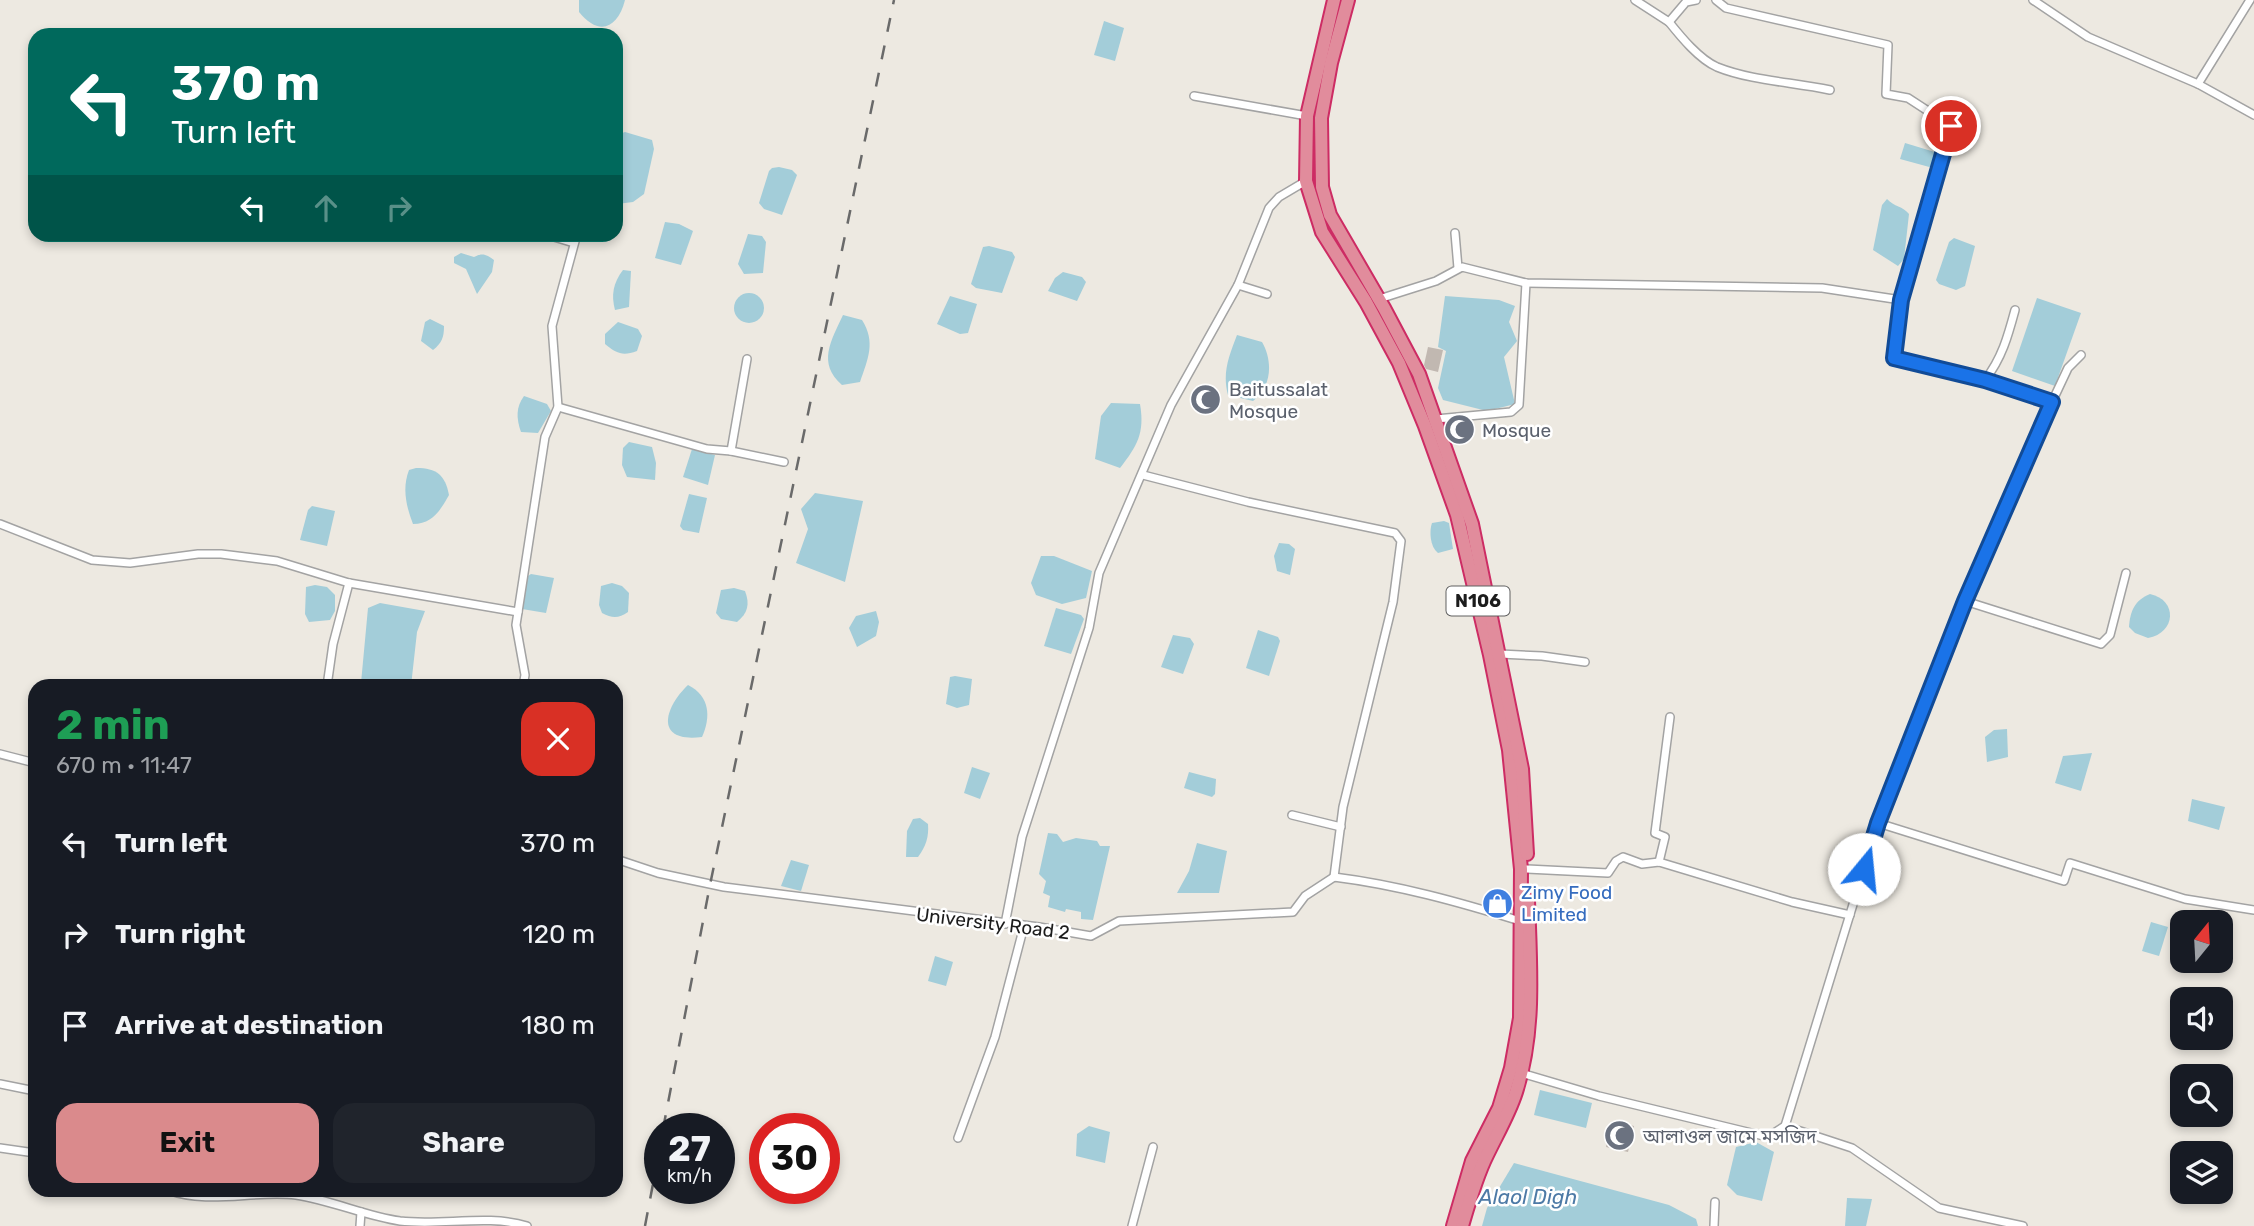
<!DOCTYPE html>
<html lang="en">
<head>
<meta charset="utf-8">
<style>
  body { margin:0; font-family:Rubik,"Noto Sans Bengali",sans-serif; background:#20242c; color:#f1f3f6; height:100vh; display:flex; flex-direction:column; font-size:26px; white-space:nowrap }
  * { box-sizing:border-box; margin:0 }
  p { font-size:23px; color:#9ea1a6 }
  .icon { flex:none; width:38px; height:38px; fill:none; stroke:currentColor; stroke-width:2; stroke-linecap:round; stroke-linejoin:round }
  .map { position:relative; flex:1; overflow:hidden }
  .panel { position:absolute; left:28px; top:679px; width:595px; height:518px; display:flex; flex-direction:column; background:#171b24; border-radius:21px; box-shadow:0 4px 10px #0003 }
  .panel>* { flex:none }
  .banner { position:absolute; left:28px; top:28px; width:595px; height:214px; border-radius:21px; box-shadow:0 4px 10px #0003; background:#00695c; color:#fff; overflow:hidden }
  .needle { width:46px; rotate:18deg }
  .fabs { position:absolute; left:2170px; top:910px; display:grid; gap:14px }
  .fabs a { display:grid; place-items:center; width:63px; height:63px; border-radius:14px; background:#171b24; box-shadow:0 4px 10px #0003; font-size:35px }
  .speed { position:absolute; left:644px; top:1113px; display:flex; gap:14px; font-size:35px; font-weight:700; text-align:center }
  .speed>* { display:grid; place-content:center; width:91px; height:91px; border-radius:50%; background:#171b24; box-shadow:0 4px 10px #0003; line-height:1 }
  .speed small { font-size:18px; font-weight:400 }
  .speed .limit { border:10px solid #d22; background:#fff; color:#111 }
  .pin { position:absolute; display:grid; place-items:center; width:60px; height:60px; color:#fff; margin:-30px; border:4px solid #fff; border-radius:50%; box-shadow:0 2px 7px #0007 }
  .me { position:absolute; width:77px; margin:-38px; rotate:17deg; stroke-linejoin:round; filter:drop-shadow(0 0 5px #0008) }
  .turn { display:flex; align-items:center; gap:24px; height:147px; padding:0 28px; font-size:32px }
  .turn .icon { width:91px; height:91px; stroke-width:2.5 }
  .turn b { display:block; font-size:49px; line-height:60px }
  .lanes { display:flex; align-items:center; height:66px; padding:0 28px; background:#0003; justify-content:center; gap:35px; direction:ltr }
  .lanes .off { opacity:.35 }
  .round { display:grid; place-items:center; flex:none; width:74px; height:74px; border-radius:21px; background:#20242c }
  .overview { display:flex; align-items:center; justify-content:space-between; height:119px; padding:0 28px }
  h1 { font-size:42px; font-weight:700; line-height:52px; color:#1e9e55 }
  .button { display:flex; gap:14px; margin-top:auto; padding:14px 28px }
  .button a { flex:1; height:80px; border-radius:21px; background:#da8a8c; color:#111; font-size:28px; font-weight:700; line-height:80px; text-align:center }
  .button a+a { background:#20242c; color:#f1f3f6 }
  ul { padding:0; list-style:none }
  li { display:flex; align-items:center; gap:21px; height:91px; padding:0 28px }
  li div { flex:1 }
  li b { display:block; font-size:26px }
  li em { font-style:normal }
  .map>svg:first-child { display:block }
  .water { fill:#a3cdd9 }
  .building { fill:#c1b8b1 }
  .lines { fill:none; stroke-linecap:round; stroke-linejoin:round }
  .street-casing { stroke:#a3a3a3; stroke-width:10 }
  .highway-casing { stroke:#cd2c64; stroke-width:16 }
  .street { stroke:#fff; stroke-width:7 }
  .highway { stroke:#e18c9c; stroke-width:12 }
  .rail { stroke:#6a6a6a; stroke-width:2.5; stroke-dasharray:14 14; stroke-linecap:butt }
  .route-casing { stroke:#114b97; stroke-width:18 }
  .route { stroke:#1a73e8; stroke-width:12 }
  .labels { text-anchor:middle; stroke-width:5; stroke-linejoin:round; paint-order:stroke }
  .shield { fill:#fff; stroke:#606060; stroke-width:2 }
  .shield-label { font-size:18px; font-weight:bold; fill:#1c1c1c }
  .worship-label { font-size:19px; fill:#5b616d; stroke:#fff; text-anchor:start }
  .shop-label { font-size:19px; fill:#366cbe; stroke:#fff; text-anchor:start }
  .street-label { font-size:19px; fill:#1c1c1c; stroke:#fff }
  .water-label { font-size:21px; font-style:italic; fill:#4d7aa6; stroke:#fff }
</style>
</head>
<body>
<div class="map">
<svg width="2254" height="1226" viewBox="0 0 2254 1226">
  <rect width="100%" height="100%" fill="#ede9e1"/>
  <g class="water">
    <path d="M579 0H625C618 28 599 37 579 12Z"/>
    <path d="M1104 21 1124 28 1115 61 1094 55Z"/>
    <path d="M625 132 652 140 654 149 644 194 633 202 617 204 616 135Z"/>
    <path d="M1905 143 1938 153 1933 168 1900 159Z"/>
    <path d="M779 167 792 170 797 175 782 215 764 209 759 203 769 171 772 168Z"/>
    <path d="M1887 199C1894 207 1903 206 1909 214L1904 259 1898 266 1873 250 1882 205Z"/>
    <path d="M665 222 679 224 693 231 681 265 655 258Z"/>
    <path d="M748 234 762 236 766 242 763 273 744 274 738 264Z"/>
    <path d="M1954 238 1975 246 1965 286 1956 290 1939 284 1936 280 1949 242Z"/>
    <path d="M989 246 1012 252 1015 257 1002 293 976 288 971 284 983 247Z"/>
    <path d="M461 253 474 257C483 252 487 255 494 260L492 272 477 294 466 269 454 263V257Z"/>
    <path d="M623 270 631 271 629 307 615 310C611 295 613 283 623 270Z"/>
    <path d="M1063 272 1082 277 1086 282 1077 301 1048 291 1055 278Z"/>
    <circle cx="749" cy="308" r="15"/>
    <path d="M950 296 977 304 968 333 960 334 937 324Z"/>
    <path d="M1445 296 1499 300 1515 306 1509 322 1517 341 1504 357 1515 404 1487 411 1443 400 1438 388 1446 351 1438 347Z"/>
    <path d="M2037 298 2081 313 2055 386 2012 371Z"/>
    <path d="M843 315 862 320C876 342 868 359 860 382L842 385C817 363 831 341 843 315Z"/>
    <path d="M430 319 444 326C444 337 442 343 433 350L421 341 425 322Z"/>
    <path d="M618 322 638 329 642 336 637 351C623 356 617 354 605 344V334Z"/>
    <path d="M1237 335 1262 342C1273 361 1272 387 1253 401L1228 395C1222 373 1229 356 1237 335Z"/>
    <path d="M524 396 547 404 551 411 538 433 521 432C516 418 516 407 524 396Z"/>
    <path d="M1111 403 1140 404C1145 433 1137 446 1120 468L1095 459 1101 416Z"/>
    <path d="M629 442 652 447 656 463 655 480 627 477 622 465 623 448Z"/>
    <path d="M692 449 715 455 708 485 683 477Z"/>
    <path d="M416 468C437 468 445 475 449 495 440 511 432 524 413 524 406 506 402 488 409 470Z"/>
    <path d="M815 493 863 501 845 582 796 563 808 529 801 509Z"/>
    <path d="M689 494 707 498 699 533 683 530 680 526Z"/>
    <path d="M312 506 335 511 327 546 300 540 308 510Z"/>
    <path d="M1444 521 1449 523 1453 549 1438 553C1430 547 1429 531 1432 523Z"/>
    <path d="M1279 543 1289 544 1295 549 1290 575 1277 571 1274 556Z"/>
    <path d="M1041 556H1054L1092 571 1086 598 1062 604 1036 595 1031 583Z"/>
    <path d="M531 574 554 578 546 613 522 609 528 576Z"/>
    <path d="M612 583 622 586 629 593 628 612C619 618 613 619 602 613L599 605 601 586Z"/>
    <path d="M315 585 327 587 335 595V611L330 620 309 622 305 614 306 587Z"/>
    <path d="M734 588 745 591C750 604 748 613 737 622L721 619 716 613 721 590Z"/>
    <path d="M2150 594C2178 600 2176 633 2148 638L2135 633 2129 627C2130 611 2135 600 2150 594Z"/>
    <path d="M380 603 425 611 417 632 411 686 361 683 368 608Z"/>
    <path d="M1056 608 1081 615 1084 619 1071 654 1044 646Z"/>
    <path d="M876 611 879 622 876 636 857 647 849 628 856 616Z"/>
    <path d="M1258 630 1278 637 1280 641 1269 676 1246 668Z"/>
    <path d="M1173 635 1190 638 1194 644 1183 674 1161 667Z"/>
    <path d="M955 676 972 679 969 705 957 708 946 704 950 677Z"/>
    <path d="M688 685C710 696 711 717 702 737 655 743 663 709 688 685Z"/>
    <path d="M2007 729 2008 757 1987 762 1985 737 1994 730Z"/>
    <path d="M2092 753 2081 791 2055 783 2063 756Z"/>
    <path d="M972 767 990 773 980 799 964 793Z"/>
    <path d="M1189 772 1216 779 1215 794 1212 797 1184 788Z"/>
    <path d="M2192 799 2225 807 2219 830 2188 821Z"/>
    <path d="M920 818 928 824C929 837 926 846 918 857H906L907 831 913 819Z"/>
    <path d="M1048 833 1057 834 1063 842 1076 838 1097 841 1100 846H1110L1093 920 1081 919V912L1066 909 1065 912 1048 907 1050 896 1043 893 1046 881 1039 874Z"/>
    <path d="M1197 843 1227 851 1219 893H1177L1189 871Z"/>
    <path d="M791 860 809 865 801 891 781 886Z"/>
    <path d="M2151 922 2168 927 2159 956 2142 951Z"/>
    <path d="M935 956 953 962 946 986 928 981Z"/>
    <path d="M1540 1090 1592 1103 1586 1128 1534 1115Z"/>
    <path d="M1089 1126 1110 1132 1105 1163 1076 1156 1077 1134Z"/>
    <path d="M1756 1142 1774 1152 1762 1201 1737 1195 1727 1185 1736 1147Z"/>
    <path d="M1514 1163 1669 1205 1696 1219 1698 1226H1482L1487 1208Z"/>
    <path d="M1847 1198 1872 1199 1866 1226H1845Z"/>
  </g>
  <g class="building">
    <path d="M1428 347 1443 350 1438 372 1426 369 1424 365Z"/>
    <path d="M1612 1121 1634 1126 1628 1152 1606 1147Z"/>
  </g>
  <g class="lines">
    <defs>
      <g id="street">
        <path d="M1635 0 1669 22 1686 2 1696 0"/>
        <path d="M1716 0 1726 8 1888 45 1886 94 1908 98 1951 126 1901 300"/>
        <path d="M2033 0 2088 37 2198 84 2254 115"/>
        <path d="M1669 22C1681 37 1699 59 1717 67 1752 81 1793 82 1830 90"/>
        <path d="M2198 84 2250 0"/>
        <path d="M1194 96 1307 116"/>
        <path d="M1455 233 1458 268"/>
        <path d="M544 234 574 243"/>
        <path d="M1238 285 1267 294"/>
        <path d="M1379 299 1436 281 1462 267 1526 283 1822 288 1901 300 1894 358 1985 380 2052 402 1965 601 1878 823 2064 881 2070 863 2185 899 2254 910"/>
        <path d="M1985 380C2002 358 2008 336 2015 310"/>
        <path d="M2052 402 2068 368 2081 355"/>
        <path d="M558 407 707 449 731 451 747 359"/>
        <path d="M1436 419 1511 412 1519 405 1526 283"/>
        <path d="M731 451 784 462"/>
        <path d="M1143 475 1248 502 1395 533 1401 541 1393 602 1343 807 1334 877"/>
        <path d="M0 524 92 560 130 563 198 554H221L277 561 349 583 518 612"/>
        <path d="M1965 601 2101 644 2110 635 2126 573"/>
        <path d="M1500 654 1542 656 1585 662"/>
        <path d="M327 686 333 644 349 583"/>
        <path d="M523 686 525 675 516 625 545 437 558 407 552 326 577 234"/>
        <path d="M0 754 35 763"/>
        <path d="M1292 815 1341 827"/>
        <path d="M616 859 658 873 724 887 1039 927 1091 936 1119 921 1293 912 1305 896 1334 877C1398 885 1459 902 1520 921"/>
        <path d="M1659 862 1665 837 1655 833 1670 717"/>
        <path d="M1527 869 1608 873 1616 861 1623 857 1642 864 1659 862 1792 902 1850 915"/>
        <path d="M1005 924 1022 837 1089 628 1099 573 1171 405 1238 285 1269 208 1279 197 1306 181"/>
        <path d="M1521 1073 1599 1096 1768 1137 1785 1126 1852 1148 1939 1208 2023 1226"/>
        <path d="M0 1084 35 1091"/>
        <path d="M1785 1126 1878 823"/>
        <path d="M958 1138 995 1037 1024 926"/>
        <path d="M0 1148 35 1153"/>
        <path d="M168 1190C209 1205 253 1190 296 1195 331 1200 365 1216 400 1221 442 1226 487 1214 527 1226"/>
        <path d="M360 1226 361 1212"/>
        <path d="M1132 1226 1153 1147"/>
        <path d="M1714 1226 1715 1202"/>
      </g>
      <g id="highway">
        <path d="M1334 0 1307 116 1306 181 1322 232 1366 302 1399 363 1425 426 1457 515 1490 655 1509 750 1521 869 1520 1018 1511 1068 1499 1108 1472 1161 1453 1226"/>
        <path d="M1348 0 1331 63 1321 118 1322 187 1330 215 1384 308 1419 374 1472 524 1522 769 1527 854"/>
        <path d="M1462 1226C1469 1202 1476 1177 1487 1155 1497 1134 1509 1114 1516 1092 1536 1030 1530 963 1528 900"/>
      </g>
    </defs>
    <use href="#street" class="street-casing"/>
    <use href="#highway" class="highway-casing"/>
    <use href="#street" class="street"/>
    <use href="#highway" class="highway"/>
    <g class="rail">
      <path d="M663 1129 710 885 894 0"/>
      <path d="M645 1226 660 1147"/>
    </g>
  </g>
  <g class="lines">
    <defs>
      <path id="route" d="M1864 869 1878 823 1965 601 2052 402 1985 380 1894 358 1901 300 1951 126"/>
    </defs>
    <use href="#route" class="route-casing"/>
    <use href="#route" class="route"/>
  </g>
  <defs>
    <symbol id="mosque-disc" viewBox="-11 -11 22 22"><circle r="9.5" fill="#6b7280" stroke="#fff"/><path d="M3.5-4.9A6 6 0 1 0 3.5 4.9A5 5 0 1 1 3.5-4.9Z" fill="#fff"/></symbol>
    <symbol id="shop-disc" viewBox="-11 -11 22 22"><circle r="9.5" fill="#3f7fe0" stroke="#fff"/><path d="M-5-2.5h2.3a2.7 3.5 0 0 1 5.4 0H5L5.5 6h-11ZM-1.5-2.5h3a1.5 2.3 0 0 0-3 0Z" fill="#fff"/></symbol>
  </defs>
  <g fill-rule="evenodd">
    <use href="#mosque-disc" x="1188" y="382" width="35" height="35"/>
    <use href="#mosque-disc" x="1442" y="412" width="35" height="35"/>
    <use href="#shop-disc" x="1480" y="886" width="35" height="35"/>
    <use href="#mosque-disc" x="1602" y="1118" width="35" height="35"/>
  </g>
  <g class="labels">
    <rect class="shield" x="1446.5" y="586.5" width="63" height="29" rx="5"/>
    <g class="shield-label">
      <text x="1478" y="607">N106</text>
    </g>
    <g class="worship-label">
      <text x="1229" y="396">Baitussalat<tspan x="1229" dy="22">Mosque</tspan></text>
      <text x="1482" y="437">Mosque</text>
      <text x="1643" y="1143">আলাওল জামে মসজিদ</text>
    </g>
    <g class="shop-label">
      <text x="1521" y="899">Zimy Food<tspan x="1521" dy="22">Limited</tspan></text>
    </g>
    <g class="street-label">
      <text transform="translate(993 923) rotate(7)" y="7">University Road 2</text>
    </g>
    <g class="water-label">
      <text x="1528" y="1204">Alaol Digh</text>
    </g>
  </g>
</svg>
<div class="fabs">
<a><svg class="needle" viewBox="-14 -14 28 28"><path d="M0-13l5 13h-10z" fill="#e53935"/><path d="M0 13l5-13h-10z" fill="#9ea1a6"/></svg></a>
<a><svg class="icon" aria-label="sound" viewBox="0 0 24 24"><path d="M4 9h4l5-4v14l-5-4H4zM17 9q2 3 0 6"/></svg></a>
<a><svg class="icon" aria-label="search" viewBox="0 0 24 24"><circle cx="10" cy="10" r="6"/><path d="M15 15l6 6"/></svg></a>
<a><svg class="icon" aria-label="layers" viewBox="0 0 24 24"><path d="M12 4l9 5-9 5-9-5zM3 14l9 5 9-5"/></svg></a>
</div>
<div class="speed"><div>27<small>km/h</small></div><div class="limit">30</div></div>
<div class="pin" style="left:1951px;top:126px;background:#d93025"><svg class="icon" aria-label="arrive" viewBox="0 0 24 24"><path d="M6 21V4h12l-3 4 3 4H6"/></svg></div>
<svg class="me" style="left:1864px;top:869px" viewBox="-20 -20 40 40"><circle r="19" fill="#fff"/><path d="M0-13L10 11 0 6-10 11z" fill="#1a73e8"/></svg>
<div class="banner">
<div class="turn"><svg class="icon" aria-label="left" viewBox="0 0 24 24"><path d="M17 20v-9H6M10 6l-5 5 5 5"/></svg><div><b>370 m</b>Turn left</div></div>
<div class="lanes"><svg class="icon" aria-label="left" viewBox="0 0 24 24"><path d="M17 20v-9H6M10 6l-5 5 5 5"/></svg><svg class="icon off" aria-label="ahead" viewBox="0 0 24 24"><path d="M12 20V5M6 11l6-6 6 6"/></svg><svg class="icon off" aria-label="right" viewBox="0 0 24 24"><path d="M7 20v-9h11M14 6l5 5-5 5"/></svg></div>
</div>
<section class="panel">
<div class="overview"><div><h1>2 min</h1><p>670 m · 11:47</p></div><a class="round" style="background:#d93025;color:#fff"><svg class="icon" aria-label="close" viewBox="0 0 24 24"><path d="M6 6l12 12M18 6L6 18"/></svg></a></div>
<ul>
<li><svg class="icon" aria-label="left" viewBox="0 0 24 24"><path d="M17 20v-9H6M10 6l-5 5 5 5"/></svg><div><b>Turn left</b></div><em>370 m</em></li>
<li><svg class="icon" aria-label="right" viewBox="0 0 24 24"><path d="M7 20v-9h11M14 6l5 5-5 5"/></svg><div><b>Turn right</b></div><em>120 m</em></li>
<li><svg class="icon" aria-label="arrive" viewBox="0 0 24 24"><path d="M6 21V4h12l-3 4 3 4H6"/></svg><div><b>Arrive at destination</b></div><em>180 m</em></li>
</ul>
<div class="button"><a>Exit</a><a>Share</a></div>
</section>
</div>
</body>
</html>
